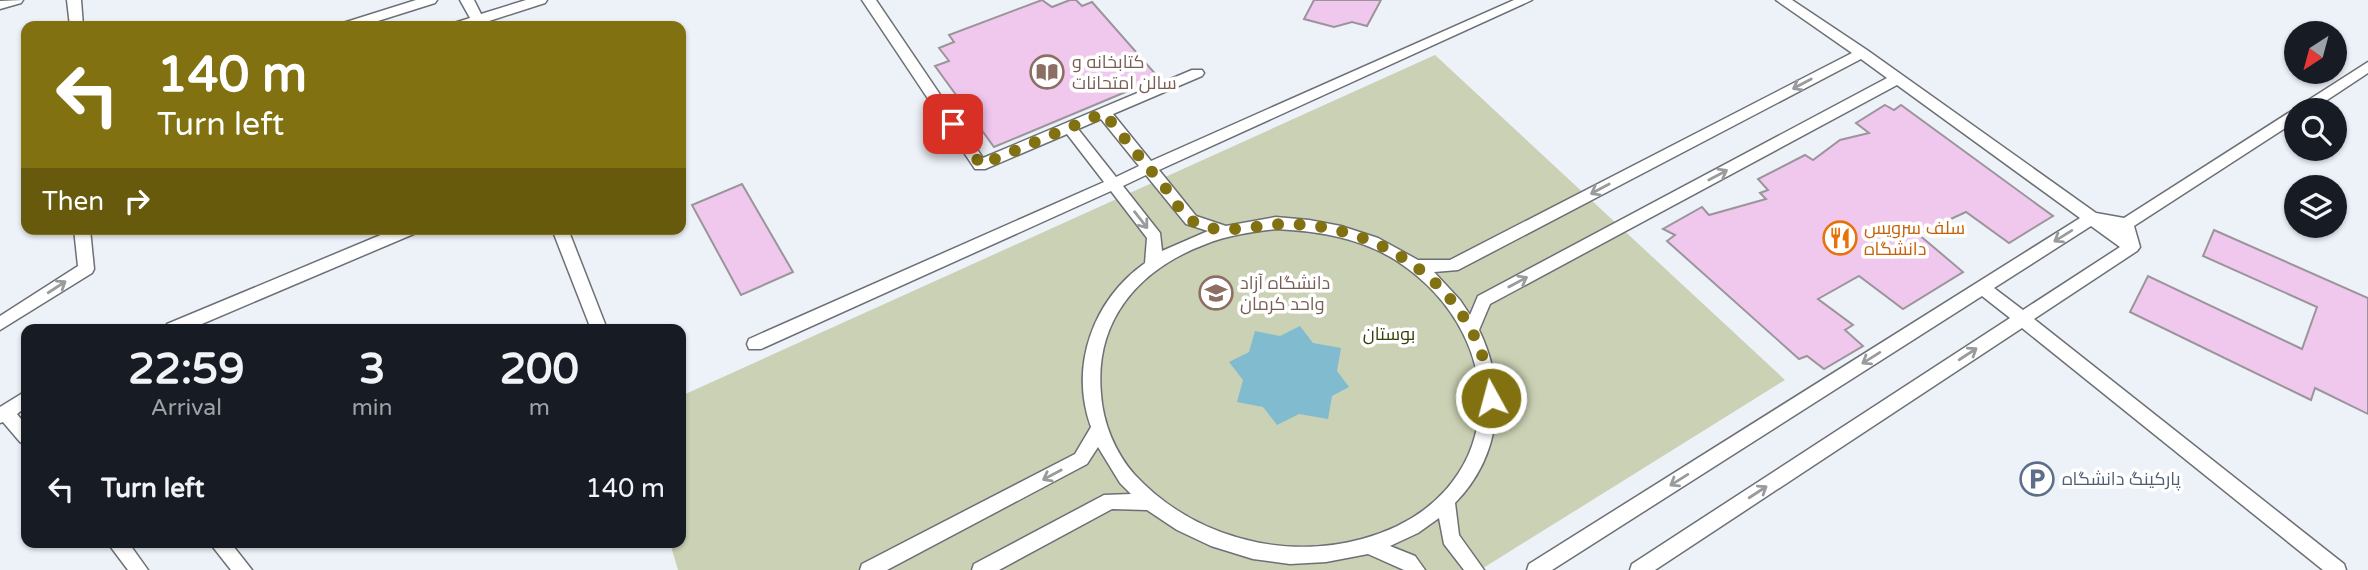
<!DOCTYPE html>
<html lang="en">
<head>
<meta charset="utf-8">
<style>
  body { margin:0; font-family:"Varela Round",Cairo,sans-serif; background:#242831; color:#f1f3f6; height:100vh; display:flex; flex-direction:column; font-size:26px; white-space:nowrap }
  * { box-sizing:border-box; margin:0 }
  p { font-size:23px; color:#9ea1a6 }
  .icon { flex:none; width:38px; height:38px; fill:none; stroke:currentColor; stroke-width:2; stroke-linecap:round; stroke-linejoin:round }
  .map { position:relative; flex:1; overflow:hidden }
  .side { position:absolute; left:21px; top:324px; width:665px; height:224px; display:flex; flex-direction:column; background:#171b24; border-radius:14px; box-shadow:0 2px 5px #0004 }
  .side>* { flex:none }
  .top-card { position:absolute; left:21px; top:21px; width:665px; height:214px; border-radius:14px; box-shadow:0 2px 5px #0004; background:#817111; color:#fff; overflow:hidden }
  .needle { width:46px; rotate:216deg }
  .fabs { position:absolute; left:2284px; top:21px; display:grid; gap:14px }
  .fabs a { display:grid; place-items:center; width:63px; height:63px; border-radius:50%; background:#171b24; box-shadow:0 2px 5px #0004; font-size:35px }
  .pin { position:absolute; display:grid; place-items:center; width:60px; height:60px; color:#fff; margin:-30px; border-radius:14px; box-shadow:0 4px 10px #0006 }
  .me { position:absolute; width:77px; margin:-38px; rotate:353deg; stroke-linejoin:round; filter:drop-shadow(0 0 5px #0008) }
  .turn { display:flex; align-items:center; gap:24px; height:147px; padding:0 21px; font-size:32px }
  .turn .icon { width:91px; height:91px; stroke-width:2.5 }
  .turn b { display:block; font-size:49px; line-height:60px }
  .then { display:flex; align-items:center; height:66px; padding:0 21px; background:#0003; gap:14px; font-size:26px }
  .eta { display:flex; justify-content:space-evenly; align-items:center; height:119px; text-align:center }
  .eta b { font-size:42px; font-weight:700; line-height:49px }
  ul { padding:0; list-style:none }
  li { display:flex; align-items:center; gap:21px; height:91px; padding:0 21px }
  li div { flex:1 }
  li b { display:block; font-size:26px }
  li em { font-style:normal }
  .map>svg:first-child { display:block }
  .green { fill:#cad1b4 }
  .water { fill:#81bbcf }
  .building { fill:#f0c8ee; stroke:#9b959a; stroke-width:2 }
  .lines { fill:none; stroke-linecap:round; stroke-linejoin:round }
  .lane-casing { stroke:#6c7075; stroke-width:3 }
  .lane { fill:#fff; fill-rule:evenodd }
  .oneway { stroke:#9a9b9c }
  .route { stroke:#817111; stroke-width:12; stroke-dasharray:0 21.6 }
  .labels { text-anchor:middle; stroke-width:7; stroke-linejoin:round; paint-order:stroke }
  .education-label { font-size:18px; fill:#785e54; stroke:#fff; text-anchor:start }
  .food-label { font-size:18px; fill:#c56008; stroke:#fff; text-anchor:start }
  .park-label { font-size:18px; fill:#363f05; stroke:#fff }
  .service-label { font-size:18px; fill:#4e5e75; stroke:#fff; text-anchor:start }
</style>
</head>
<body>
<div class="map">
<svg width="2368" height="570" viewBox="0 0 2368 570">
  <rect width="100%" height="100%" fill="#edf1f8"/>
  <path class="green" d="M1435 55 1785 380 1480 570H678L670 543 681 542V396Z"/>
  <path class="water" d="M1300 326 1313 343 1341 348 1337 371 1349 387 1332 396 1328 419 1299 414 1277 425 1263 407 1237 402 1243 380 1229 362 1249 352 1255 331 1280 336Z"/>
  <g class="building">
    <path d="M1042 0 1052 7 1070 0H1076L1082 6 1092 2 1159 78 994 147 935 66 949 61 939 48 954 42 949 35Z"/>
    <path d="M1314 0H1381L1367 26 1352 22 1334 27 1304 19Z"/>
    <path d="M1885 105 1894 110 1901 105 2053 216 2009 243 1966 212 1918 234 1963 272 1903 309 1859 276 1818 299 1853 325 1845 330 1863 346 1824 369 1807 356 1799 359 1667 241 1675 235 1663 229 1702 207 1709 215 1766 199 1760 193 1768 190 1758 179 1805 155 1813 160 1840 140 1869 133 1856 123Z"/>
    <path d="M742 184 793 272 741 295 692 205Z"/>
    <path d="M2214 230 2368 298V414L2315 388 2311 400 2130 312 2148 276 2302 349 2317 307 2203 256Z"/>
  </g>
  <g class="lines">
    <defs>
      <g id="lane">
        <path d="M23 0 21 3 0 9V1Z"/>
        <path d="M67 0H81L83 26H70Z"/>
        <path d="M416 0H437L435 3 362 26H341L343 23Z"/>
        <path d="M460 0H474L481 14 526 0H547L545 3 486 22 487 26H453L454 23 470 18Z"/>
        <path d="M862 0H876L983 158 1192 70H1202L1204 73 1202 76 1113 114 1151 161 1514 0H1532L1159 170 1196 216 1226 226 1276 217 1309 220 1341 226 1378 238 1418 260H1450L1852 53 1776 0H1792L1867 50 2096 213 2124 218 2368 62V73L2312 110H2296V121L2134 226 2140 247 2137 251 2034 319 2344 564 2346 570H2323L2022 328 1655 570H1630L1632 564 2010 318 1982 296 1552 570H1527L1529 564 2080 218 1897 85 1490 304 1479 330C1507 388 1502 455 1455 503L1459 535 1484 570H1464L1444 544 1439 518 1418 533 1390 546 1415 556 1425 570H1404L1368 554 1326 562 1290 564 1253 559 1211 546 1177 530 1147 510 1112 509 999 570H972L974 564 1104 495 1131 494 1120 483 1098 447 1087 464 887 570H860L862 564 1075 454 1091 427C1069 366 1093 300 1145 263L1147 238 1111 191 761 349H749L747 344 749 339 1104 182 1067 134 985 169H975ZM1861 59 1887 78 1478 296 1470 315 1460 300 1434 272 1458 270ZM1101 119 1139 166 1116 177 1078 129ZM1146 175 1186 224 1208 231 1162 251 1160 233 1123 186ZM2091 226 2120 247 2023 310 1994 288ZM1276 229C1318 231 1361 238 1397 261 1517 340 1507 500 1362 539 1281 561 1191 536 1134 474 1115 452 1103 423 1101 394 1094 320 1139 269 1206 244 1228 235 1252 232 1276 229Z"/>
        <path d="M74 229H90L94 269 92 273 0 330V316L78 266Z"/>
        <path d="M395 229H418L416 233 190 329H165L167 324Z"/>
        <path d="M552 229H568L607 329H591Z"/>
        <path d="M26 391V407L17 414 26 425V444L20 442 3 422 0 423V407Z"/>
        <path d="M107 542H128L148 570H128Z"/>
        <path d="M209 542H230L252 570H231Z"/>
      </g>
    </defs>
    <use href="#lane" class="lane-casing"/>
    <use href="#lane" class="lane"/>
  </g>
  <defs><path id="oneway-shaft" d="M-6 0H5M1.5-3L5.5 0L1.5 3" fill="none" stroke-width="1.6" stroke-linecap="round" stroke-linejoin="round" transform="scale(1.75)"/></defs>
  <g class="oneway">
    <use href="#oneway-shaft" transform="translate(1802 84) rotate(152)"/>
    <use href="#oneway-shaft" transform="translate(1718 175) rotate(-28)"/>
    <use href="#oneway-shaft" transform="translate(1600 189) rotate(152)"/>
    <use href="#oneway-shaft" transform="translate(1141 220) rotate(52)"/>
    <use href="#oneway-shaft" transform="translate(2063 236) rotate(148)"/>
    <use href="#oneway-shaft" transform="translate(1518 282) rotate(-28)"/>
    <use href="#oneway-shaft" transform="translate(57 287) rotate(-33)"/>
    <use href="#oneway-shaft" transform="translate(1968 354) rotate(-33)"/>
    <use href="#oneway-shaft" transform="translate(1871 358) rotate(148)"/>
    <use href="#oneway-shaft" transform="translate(1052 475) rotate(152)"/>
    <use href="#oneway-shaft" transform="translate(1679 480) rotate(148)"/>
    <use href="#oneway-shaft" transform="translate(1758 492) rotate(-33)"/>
  </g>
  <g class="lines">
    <path class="route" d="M953 124 981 165 1104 113C1125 139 1146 165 1168 191 1174 200 1182 214 1191 220 1218 239 1259 223 1290 224 1389 226 1483 296 1491 398"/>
  </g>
  <defs>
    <symbol id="library-ring" viewBox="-11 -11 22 22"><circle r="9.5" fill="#fff" stroke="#8d6e63" stroke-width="1.5"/><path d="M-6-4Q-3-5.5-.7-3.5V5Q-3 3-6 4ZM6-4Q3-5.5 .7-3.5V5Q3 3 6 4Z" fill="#8d6e63"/></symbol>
    <symbol id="restaurant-ring" viewBox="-11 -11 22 22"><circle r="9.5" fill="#fff" stroke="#e8710a" stroke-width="1.5"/><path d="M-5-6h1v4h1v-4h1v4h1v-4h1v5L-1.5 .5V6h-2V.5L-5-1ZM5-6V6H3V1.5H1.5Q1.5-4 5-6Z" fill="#e8710a"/></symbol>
    <symbol id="university-ring" viewBox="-11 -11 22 22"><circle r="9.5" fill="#fff" stroke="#8d6e63" stroke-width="1.5"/><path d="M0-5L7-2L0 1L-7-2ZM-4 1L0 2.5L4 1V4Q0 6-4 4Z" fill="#8d6e63"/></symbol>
    <symbol id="parking-ring" viewBox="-11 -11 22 22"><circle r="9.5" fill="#fff" stroke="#5c6f8a" stroke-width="1.5"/><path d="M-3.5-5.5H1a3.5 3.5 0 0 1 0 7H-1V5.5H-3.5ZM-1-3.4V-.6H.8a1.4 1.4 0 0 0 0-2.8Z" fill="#5c6f8a"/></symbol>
  </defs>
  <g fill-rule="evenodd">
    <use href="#library-ring" x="1028" y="53" width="38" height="38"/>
    <use href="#restaurant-ring" x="1821" y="219" width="38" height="38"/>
    <use href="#university-ring" x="1197" y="274" width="38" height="38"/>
    <use href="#parking-ring" x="2018" y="460" width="38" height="38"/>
  </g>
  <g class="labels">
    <g class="education-label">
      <text x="1072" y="68">کتابخانه و<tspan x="1072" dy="21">سالن امتحانات</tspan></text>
      <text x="1240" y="289">دانشگاه آزاد<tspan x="1240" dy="21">واحد کرمان</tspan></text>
    </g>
    <g class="food-label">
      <text x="1864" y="234">سلف سرویس<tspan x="1864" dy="21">دانشگاه</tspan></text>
    </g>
    <g class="park-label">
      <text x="1389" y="340">بوستان</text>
    </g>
    <g class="service-label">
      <text x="2062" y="485">پارکینگ دانشگاه</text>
    </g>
  </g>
</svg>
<div class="fabs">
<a><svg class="needle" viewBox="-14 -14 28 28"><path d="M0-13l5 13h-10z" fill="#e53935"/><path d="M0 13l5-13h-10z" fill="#9ea1a6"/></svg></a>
<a><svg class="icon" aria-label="search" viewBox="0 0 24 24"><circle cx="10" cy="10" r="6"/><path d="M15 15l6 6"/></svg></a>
<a><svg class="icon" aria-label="layers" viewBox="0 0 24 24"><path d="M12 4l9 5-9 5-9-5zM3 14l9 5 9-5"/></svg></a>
</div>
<div class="pin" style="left:953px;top:124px;background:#d93025"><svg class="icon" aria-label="arrive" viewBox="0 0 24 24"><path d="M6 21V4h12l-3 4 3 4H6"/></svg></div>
<svg class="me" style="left:1491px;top:398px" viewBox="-20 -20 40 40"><circle r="17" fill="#817111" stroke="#fff" stroke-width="3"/><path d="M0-11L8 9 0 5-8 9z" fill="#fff"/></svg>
<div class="top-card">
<div class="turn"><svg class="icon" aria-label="left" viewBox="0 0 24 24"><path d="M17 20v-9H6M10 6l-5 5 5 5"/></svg><div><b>140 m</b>Turn left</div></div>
<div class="then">Then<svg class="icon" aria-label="right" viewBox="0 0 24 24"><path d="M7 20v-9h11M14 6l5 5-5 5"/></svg></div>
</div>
<section class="side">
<div class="eta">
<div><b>22:59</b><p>Arrival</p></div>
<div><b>3</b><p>min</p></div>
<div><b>200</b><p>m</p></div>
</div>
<ul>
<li><svg class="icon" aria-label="left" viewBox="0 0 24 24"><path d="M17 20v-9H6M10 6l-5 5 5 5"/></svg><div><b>Turn left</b></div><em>140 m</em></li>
</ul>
</section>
</div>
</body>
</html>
